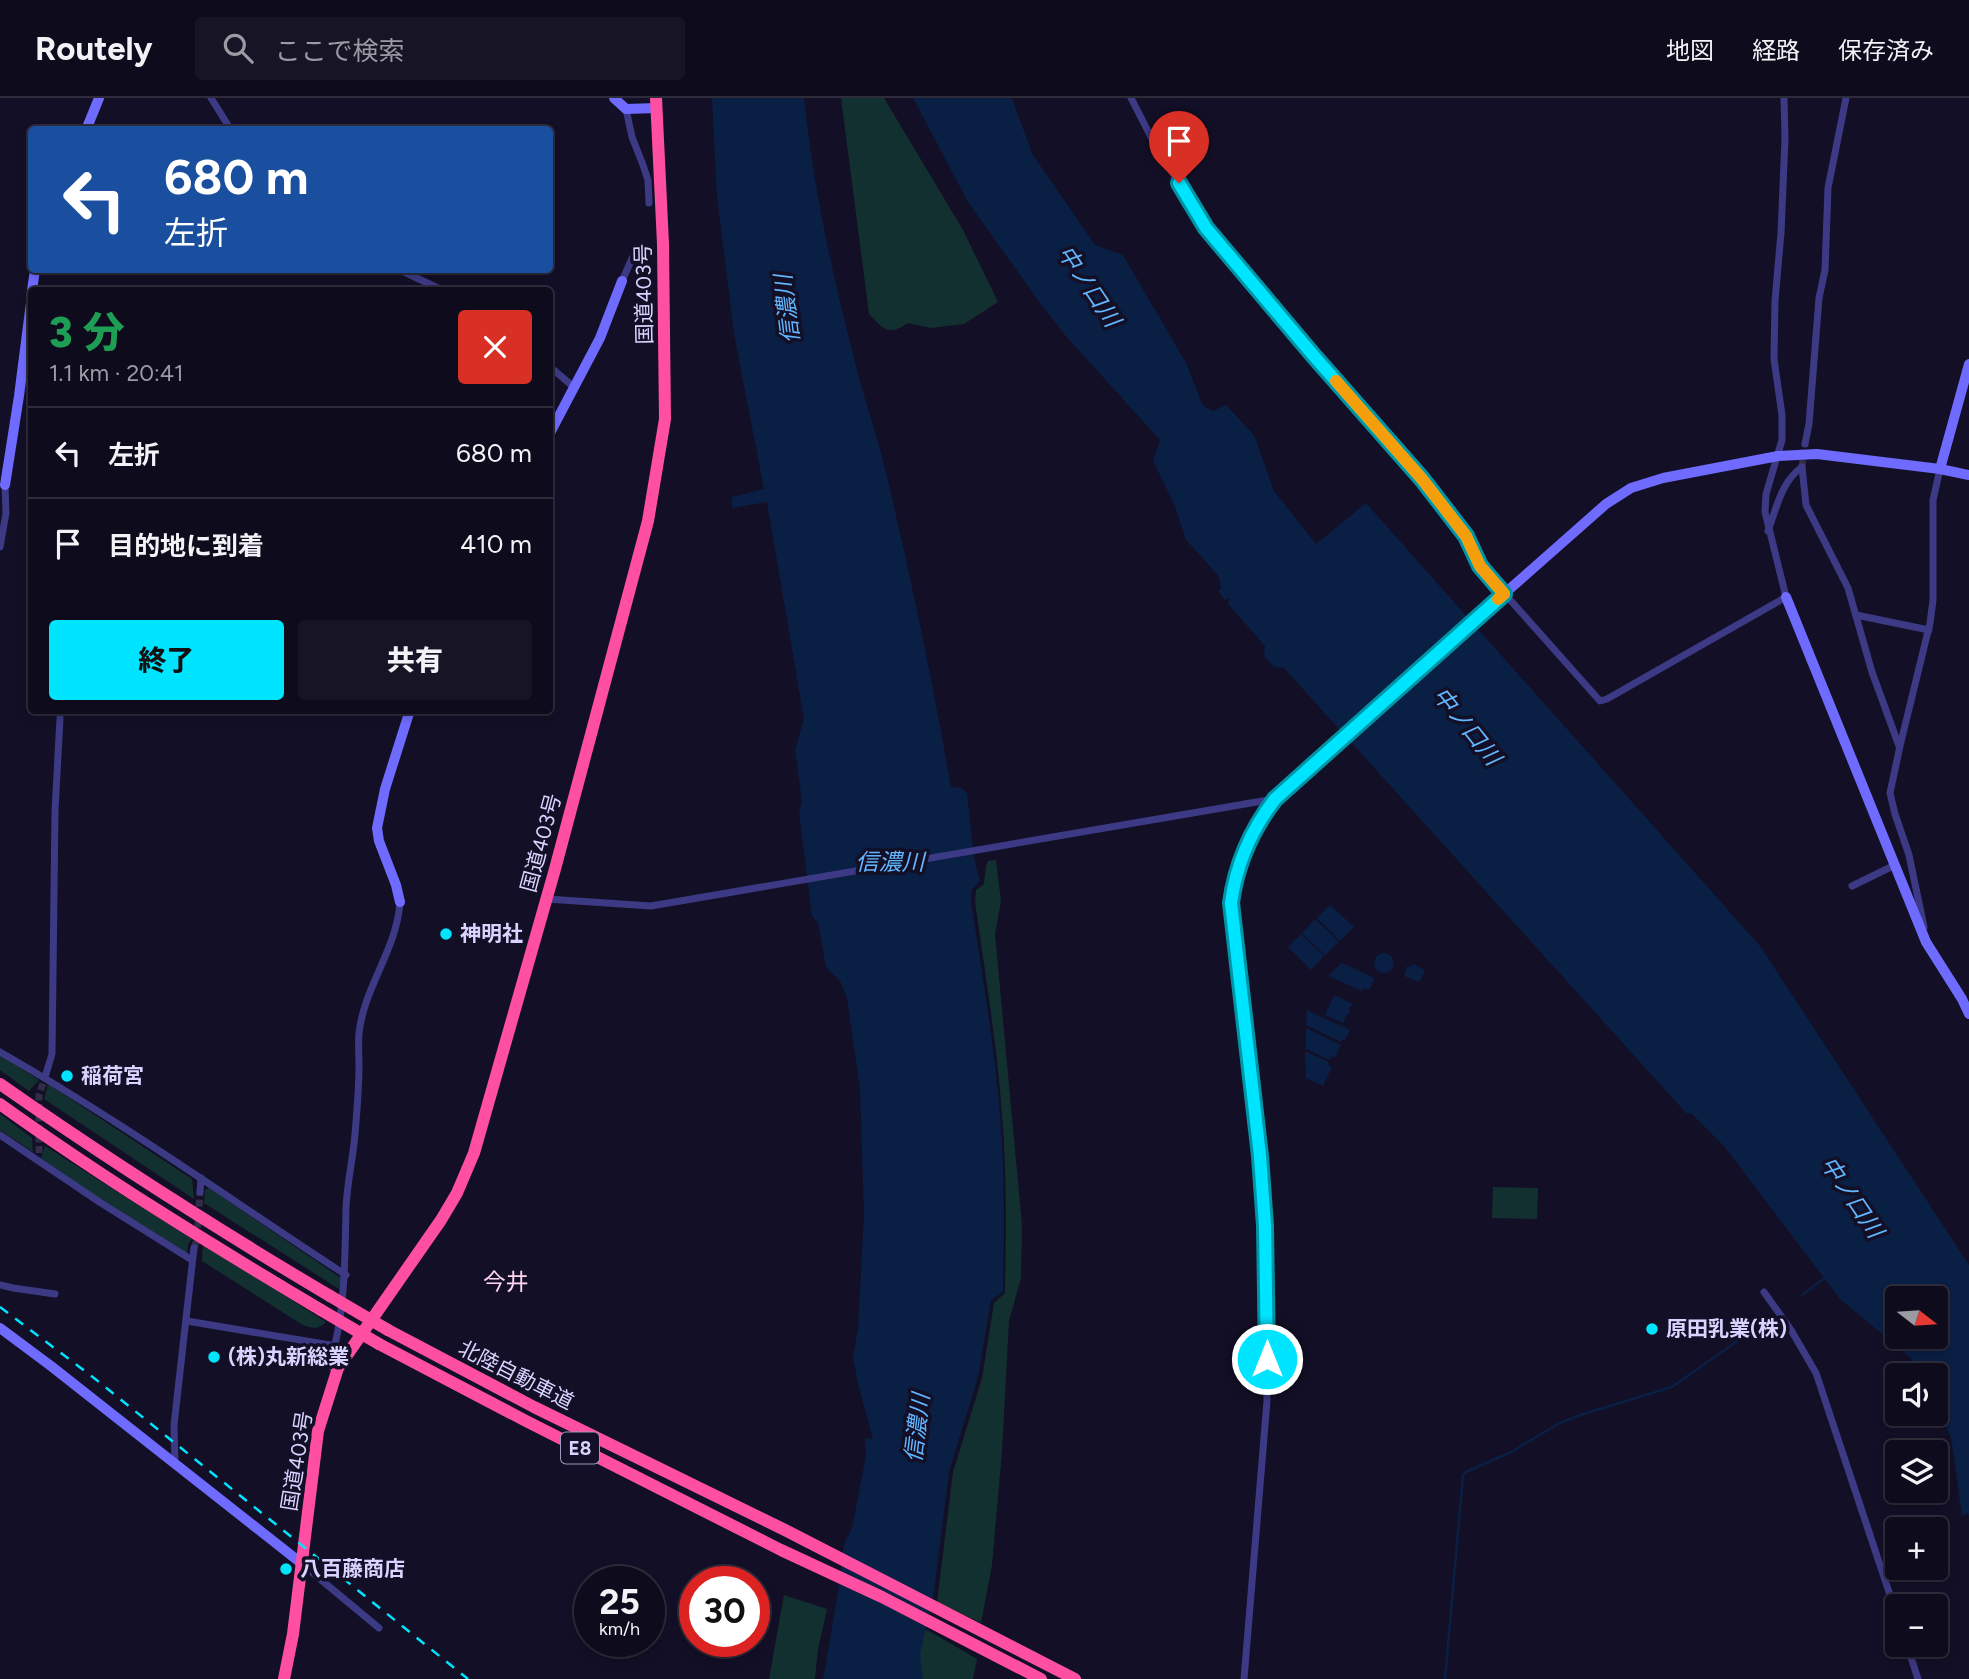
<!DOCTYPE html>
<html lang="ja">
<head>
<meta charset="utf-8">
<style>
  body { margin:0; font-family:Figtree,"Noto Sans JP",sans-serif; background:#171425; color:#f1f3f6; height:100vh; display:flex; flex-direction:column; font-size:26px; white-space:nowrap }
  * { box-sizing:border-box; margin:0 }
  p { font-size:23px; color:#9b9ba3 }
  .icon { flex:none; width:38px; height:38px; fill:none; stroke:currentColor; stroke-width:2; stroke-linecap:round; stroke-linejoin:round }
  .map { position:relative; flex:1; overflow:hidden }
  .drawer { position:absolute; left:28px; top:189px; width:525px; height:427px; display:flex; flex-direction:column; background:#0e0b1c; border-radius:7px; box-shadow:0 4px 10px #0003,0 0 0 2px #2e2b3b }
  .drawer>* { flex:none }
  .top-card { position:absolute; left:28px; top:28px; width:525px; height:147px; border-radius:7px; box-shadow:0 4px 10px #0003,0 0 0 2px #2e2b3b; background:#1a4fa0; color:#fff; overflow:hidden }
  .needle { width:46px; rotate:107deg }
  .buttons { position:absolute; left:1885px; top:1188px; display:grid; gap:14px }
  .buttons a { display:grid; place-items:center; width:63px; height:63px; border-radius:7px; background:#0e0b1c; box-shadow:0 4px 10px #0003,0 0 0 2px #2e2b3b; font-size:35px }
  .speed { position:absolute; left:574px; top:1468px; display:flex; gap:14px; font-size:35px; font-weight:700; text-align:center }
  .speed>* { display:grid; place-content:center; width:91px; height:91px; border-radius:50%; background:#0e0b1c; box-shadow:0 4px 10px #0003,0 0 0 2px #2e2b3b; line-height:1 }
  .speed small { font-size:18px; font-weight:400 }
  .speed .limit { border:10px solid #d22; background:#fff; color:#111 }
  .pin { position:absolute; display:grid; place-items:center; width:60px; height:60px; color:#fff; margin:-72px -30px; border-radius:50% 50% 50% 0; rotate:-45deg; box-shadow:0 0 7px #0007 }
  .pin .icon { rotate:45deg }
  .me { position:absolute; width:77px; margin:-38px; rotate:0deg; stroke-linejoin:round; filter:drop-shadow(0 0 5px #0008) }
  .turn { display:flex; align-items:center; gap:24px; height:147px; padding:0 21px; font-size:32px }
  .turn .icon { width:91px; height:91px; stroke-width:2.5 }
  .turn b { display:block; font-size:49px; line-height:60px }
  .round { display:grid; place-items:center; flex:none; width:74px; height:74px; border-radius:7px; background:#171425 }
  .overview { display:flex; align-items:center; justify-content:space-between; height:119px; padding:0 21px }
  h1 { font-size:42px; font-weight:800; line-height:52px; color:#1e9e55 }
  .button { display:flex; gap:14px; margin-top:auto; padding:14px 21px }
  .button a { flex:1; height:80px; border-radius:7px; background:#00e5ff; color:#111; font-size:28px; font-weight:800; line-height:80px; text-align:center }
  .button a+a { background:#171425; color:#f1f3f6 }
  ul { padding:0; list-style:none }
  li { display:flex; align-items:center; gap:21px; height:91px; padding:0 21px; border-top:2px solid #2e2b3b }
  li div { flex:1 }
  li b { display:block; font-size:26px }
  li em { font-style:normal }
  header { display:flex; align-items:center; gap:42px; box-sizing:border-box; height:98px; padding:0 35px; background:#0e0b1c; border-bottom:2px solid #2e2b3b }
  header strong { font-size:33px }
  nav { display:flex; gap:38px; margin-inline-start:auto; font-size:24px }
  .search { width:490px; height:63px; background:#171425; display:flex; align-items:center; gap:18px; box-sizing:border-box; padding:0 24px; border-radius:7px; color:#9b9ba3; font-size:26px }
  .map>svg:first-child { display:block }
  .green { fill:#12302f }
  .water { fill:#0a1f44; fill-rule:evenodd }
  .pier { fill:#130f26 }
  .lines { fill:none; stroke-linecap:round; stroke-linejoin:round }
  .stream { stroke:#0a1f44; stroke-width:2.5 }
  .street-tunnel { stroke:#312d47; stroke-width:7; stroke-dasharray:7 3.5; stroke-linecap:butt }
  .street { stroke:#3d3a85; stroke-width:7 }
  .secondary { stroke:#6f6bff; stroke-width:10 }
  .highway { stroke:#ff4fa3; stroke-width:12 }
  .rail { stroke:#00e5ff; stroke-width:2.5; stroke-dasharray:10 9; stroke-linecap:butt }
  .highway-bridge { stroke:#ff4fa3; stroke-width:12 }
  .route-casing { stroke:#0095a6; stroke-width:18 }
  .route { stroke:#00e5ff; stroke-width:12 }
  .slow { stroke:#f59e0b; stroke-width:12 }
  .poi-dot { fill:#00e5ff; stroke:#130f26; stroke-width:2.5 }
  .labels { text-anchor:middle; stroke-width:7; stroke-linejoin:round; paint-order:stroke }
  .shield { fill:#130f26; stroke:#9e99be; stroke-width:2 }
  .shield-label { font-size:19px; font-weight:bold; fill:#d9d4ff }
  .street-label { font-size:21px; fill:#d9d4ff; stroke:#130f26 }
  .poi-label { font-size:21px; font-weight:bold; fill:#d9d4ff; stroke:#130f26; text-anchor:start }
  .water-label { font-size:23px; font-style:italic; fill:#62b6ff; stroke:#130f26 }
  .neighbourhood-label { font-size:23px; fill:#ffd6f0; stroke:#130f26 }
</style>
</head>
<body>
<header>
<strong>Routely</strong>
<div class="search"><svg class="icon" aria-label="search" viewBox="0 0 24 24"><circle cx="10" cy="10" r="6"/><path d="M15 15l6 6"/></svg>ここで検索</div>
<nav><a>地図</a><a>経路</a><a>保存済み</a></nav>
</header>
<div class="map">
<svg width="1969" height="1581" viewBox="0 0 1969 1581">
  <rect width="100%" height="100%" fill="#130f26"/>
  <g class="green">
    <path d="M841 0H884L963 132 998 204 964 226 931 230 908 225C888 238 884 232 869 216Z"/>
    <path d="M996 762 1001 803 995 836 1022 1127 1021 1180 1009 1223 1002 1353 992 1467 981 1525 937 1504 953 1374 982 1280 994 1205 1005 1195C1006 1135 1007 1076 1002 1017 997 946 985 875 975 804L976 792 984 786 986 768 988 763Z"/>
    <path d="M0 957 39 982 29 993 0 972Z"/>
    <path d="M48 986 192 1081 194 1101 44 1001Z"/>
    <path d="M0 1016 32 1040 33 1054 0 1032Z"/>
    <path d="M45 1048 192 1141 188 1146 187 1155 102 1102 41 1060Z"/>
    <path d="M1493 1089 1538 1090 1537 1121 1492 1120Z"/>
    <path d="M209 1090 341 1180 339 1191 204 1105 205 1092Z"/>
    <path d="M203 1146 208 1148 326 1224C317 1233 311 1230 301 1226L202 1163Z"/>
    <path d="M784 1497 827 1511 818 1551 815 1581H769Z"/>
    <path d="M920 1530 929 1533 977 1561 973 1581H916Z"/>
  </g>
  <g class="water">
    <path d="M712 0H804C813 87 832 175 854 260 862 294 874 328 883 362 909 470 932 579 951 689L961 690 967 695 974 760 980 783 972 791 971 804C982 874 994 945 1000 1016 1005 1075 1004 1135 1003 1194L991 1202 978 1279 949 1374 934 1494 920 1556 923 1581H823L838 1494 844 1446 852 1430 861 1384 866 1355 865 1340 873 1341 858 1286 853 1259 858 1231 864 1116 860 992 847 900 840 883 826 869 818 825 812 818 799 715 802 703 795 652 804 621 767 404 732 410V399L764 391 734 236 717 99Z"/>
    <path d="M913 0H1009L1012 1 1033 57 1095 147 1123 157 1186 265 1203 308 1213 313 1226 307 1254 337 1274 393 1316 446 1366 405 1760 848 1969 1167V1419L1968 1415 1962 1418 1951 1339 1936 1309V1278L1920 1277 1911 1260 1840 1201 1724 1048 1692 1016 1686 1015 1284 570 1274 569 1264 558 1265 548 1228 506 1229 500 1225 502 1218 493 1221 490 1218 477 1186 442 1175 408 1153 363 1160 342 1065 237 1040 205 968 104ZM1897 1200H1936V1239H1897Z"/>
    <path d="M1330 807 1354 829 1340 843 1317 820Z"/>
    <path d="M1315 821 1339 844 1325 857 1302 835Z"/>
    <path d="M1301 836 1324 858 1311 872 1288 849Z"/>
    <circle cx="1384" cy="865" r="10"/>
    <path d="M1342 865 1375 880 1369 892 1363 890 1362 893 1328 878Z"/>
    <path d="M1413 866 1425 872 1419 884 1404 878 1407 868 1412 869Z"/>
    <path d="M1334 897 1353 906 1348 911 1350 913 1349 916 1347 915 1348 916 1345 919 1344 925 1325 917Z"/>
    <path d="M1307 912 1350 932 1345 942 1342 941 1341 944 1306 927Z"/>
    <path d="M1306 930 1341 947 1335 960 1332 958 1330 962 1306 951Z"/>
    <path d="M1305 953 1329 964 1328 967 1332 969 1323 988 1306 980Z"/>
  </g>
  <path class="pier" d="M1470 515 1478 525 1346 644 1338 635Z"/>
  <g class="lines">
    <g class="stream">
      <path d="M1802 1197 1826 1179"/>
      <path d="M1445 1581 1463 1377 1466 1374 1511 1354 1558 1326 1580 1317 1672 1289 1767 1222"/>
    </g>
    <g class="street-tunnel">
      <path d="M1802 369 1805 346"/>
      <path d="M39 1055V997L45 979"/>
      <path d="M194 1150 197 1142 200 1094"/>
    </g>
    <g class="street">
      <path d="M211 0 231 32"/>
      <path d="M1131 0 1152 41 1206 130 1313 257 1422 381 1467 438 1480 468 1600 603 1607 601 1786 499 1765 414 1766 396 1782 342V317L1774 261 1775 203 1781 135 1785 41 1784 0"/>
      <path d="M626 11 632 39 643 67 648 82 649 105"/>
      <path d="M400 172 442 192"/>
      <path d="M622 183 634 156"/>
      <path d="M550 269 575 290"/>
      <path d="M1805 346 1809 326 1819 200 1825 172 1828 90 1846 0"/>
      <path d="M1802 369 1806 407 1848 490 1872 574 1899 648"/>
      <path d="M1768 433C1777 409 1781 384 1802 369"/>
      <path d="M0 449 6 415 5 387"/>
      <path d="M1856 517 1929 532"/>
      <path d="M1852 788 1895 767"/>
      <path d="M547 801 651 808 1274 701"/>
      <path d="M1924 829 1909 757 1895 716 1890 695 1900 648 1930 525 1933 502V402L1940 371"/>
      <path d="M0 954C119 1022 231 1102 346 1177"/>
      <path d="M45 979 52 956 55 713 60 620"/>
      <path d="M0 1037 101 1105 192 1162"/>
      <path d="M200 1094 201 1080"/>
      <path d="M0 1187 13 1190 55 1196"/>
      <path d="M1764 1194 1791 1232 1816 1275 1897 1518"/>
      <path d="M187 1223 336 1248"/>
      <path d="M336 1274 330 1267C345 1215 345 1164 346 1110 347 1085 353 1061 355 1036 357 1013 359 990 359 967 359 956 358 946 359 935 364 889 397 851 400 804"/>
      <path d="M175 1367 174 1327 194 1150"/>
      <path d="M302 1466 379 1530"/>
      <path d="M1907 1547 1918 1581"/>
      <path d="M1244 1581 1267 1303 1266 1180 1263 1100 1255 1005 1232 805C1236 767 1252 731 1275 701L1504 496"/>
    </g>
    <g class="secondary">
      <path d="M614 0 626 11 657 10"/>
      <path d="M86 32 99 0"/>
      <path d="M32 192 35 172"/>
      <path d="M550 335 600 240 622 183"/>
      <path d="M1940 371 1969 266"/>
      <path d="M5 387 19 298 32 197"/>
      <path d="M1504 496 1606 406 1631 390 1663 380 1778 358 1817 356 1940 371 1969 377"/>
      <path d="M1786 499 1926 844 1962 901 1969 916"/>
      <path d="M400 804 396 787 379 743 377 730 385 691 410 612"/>
      <path d="M0 1230 51 1268 301 1465"/>
    </g>
    <g class="highway">
      <path d="M0 986C107 1061 217 1131 330 1198"/>
      <path d="M0 1006C103 1080 212 1147 321 1212"/>
      <path d="M388 1232 534 1309 785 1432 1075 1581"/>
      <path d="M379 1246 526 1323 781 1452 882 1499 1041 1581"/>
      <path d="M284 1581 293 1536 318 1333 338 1270 441 1122 457 1095 474 1055 555 771 648 423 665 321 663 146 656 0"/>
    </g>
    <path class="rail" d="M0 1209 94 1280 468 1581"/>
    <g class="highway-bridge">
      <path d="M330 1198 388 1232"/>
      <path d="M321 1212 379 1246"/>
    </g>
  </g>
  <g class="lines">
    <defs>
      <path id="route" d="M1179 85 1206 130 1313 257 1422 381 1466 438 1480 468 1504 496 1275 701C1252 731 1236 767 1231 805L1260 1058 1265 1128 1267 1261"/>
    </defs>
    <use href="#route" class="route-casing"/>
    <use href="#route" class="route"/>
    <path class="slow" d="M1336 283 1422 381 1466 438 1480 468 1504 496 1498 501"/>
  </g>
  <g class="poi-dot">
    <circle cx="446" cy="836" r="7"/>
    <circle cx="67" cy="978" r="7"/>
    <circle cx="1652" cy="1231" r="7"/>
    <circle cx="214" cy="1259" r="7"/>
    <circle cx="286" cy="1471" r="7"/>
  </g>
  <g class="labels">
    <rect class="shield" x="561" y="1334.5" width="38" height="31" rx="5"/>
    <g class="shield-label">
      <text x="580" y="1357">E8</text>
    </g>
    <g class="street-label">
      <text transform="translate(644 196) rotate(-91)" y="7">国道403号</text>
      <text transform="translate(541 745) rotate(-75)" y="7">国道403号</text>
      <text transform="translate(516 1277) rotate(27)" y="7">北陸自動車道</text>
      <text transform="translate(297 1363) rotate(-81)" y="7">国道403号</text>
    </g>
    <g class="poi-label">
      <text x="460" y="843">神明社</text>
      <text x="81" y="985">稲荷宮</text>
      <text x="1666" y="1238">原田乳業(株)</text>
      <text x="228" y="1266">(株)丸新総業</text>
      <text x="300" y="1478">八百藤商店</text>
    </g>
    <g class="water-label">
      <text transform="translate(1089 188) rotate(56)" y="8">中ノ口川</text>
      <text transform="translate(787 211) rotate(-97)" y="8">信濃川</text>
      <text transform="translate(1467 628) rotate(51)" y="8">中ノ口川</text>
      <text x="890" y="772">信濃川</text>
      <text transform="translate(1852 1099) rotate(56)" y="8">中ノ口川</text>
      <text transform="translate(917 1330) rotate(-83)" y="8">信濃川</text>
    </g>
    <g class="neighbourhood-label">
      <text x="506" y="1192">今井</text>
    </g>
  </g>
</svg>
<div class="buttons">
<a><svg class="needle" viewBox="-14 -14 28 28"><path d="M0-13l5 13h-10z" fill="#e53935"/><path d="M0 13l5-13h-10z" fill="#9b9ba3"/></svg></a>
<a><svg class="icon" aria-label="sound" viewBox="0 0 24 24"><path d="M4 9h4l5-4v14l-5-4H4zM17 9q2 3 0 6"/></svg></a>
<a><svg class="icon" aria-label="layers" viewBox="0 0 24 24"><path d="M12 4l9 5-9 5-9-5zM3 14l9 5 9-5"/></svg></a>
<a>+</a>
<a>−</a>
</div>
<div class="speed"><div>25<small>km/h</small></div><div class="limit">30</div></div>
<div class="pin" style="left:1179px;top:85px;background:#d93025"><svg class="icon" aria-label="arrive" viewBox="0 0 24 24"><path d="M6 21V4h12l-3 4 3 4H6"/></svg></div>
<svg class="me" style="left:1267px;top:1261px" viewBox="-20 -20 40 40"><circle r="17" fill="#00e5ff" stroke="#fff" stroke-width="3"/><path d="M0-11L8 9 0 5-8 9z" fill="#fff"/></svg>
<div class="top-card">
<div class="turn"><svg class="icon" aria-label="left" viewBox="0 0 24 24"><path d="M17 20v-9H6M10 6l-5 5 5 5"/></svg><div><b>680 m</b>左折</div></div>
</div>
<section class="drawer">
<div class="overview"><div><h1>3 分</h1><p>1.1 km · 20:41</p></div><a class="round" style="background:#d93025;color:#fff"><svg class="icon" aria-label="close" viewBox="0 0 24 24"><path d="M6 6l12 12M18 6L6 18"/></svg></a></div>
<ul>
<li><svg class="icon" aria-label="left" viewBox="0 0 24 24"><path d="M17 20v-9H6M10 6l-5 5 5 5"/></svg><div><b>左折</b></div><em>680 m</em></li>
<li><svg class="icon" aria-label="arrive" viewBox="0 0 24 24"><path d="M6 21V4h12l-3 4 3 4H6"/></svg><div><b>目的地に到着</b></div><em>410 m</em></li>
</ul>
<div class="button"><a>終了</a><a>共有</a></div>
</section>
</div>
</body>
</html>
